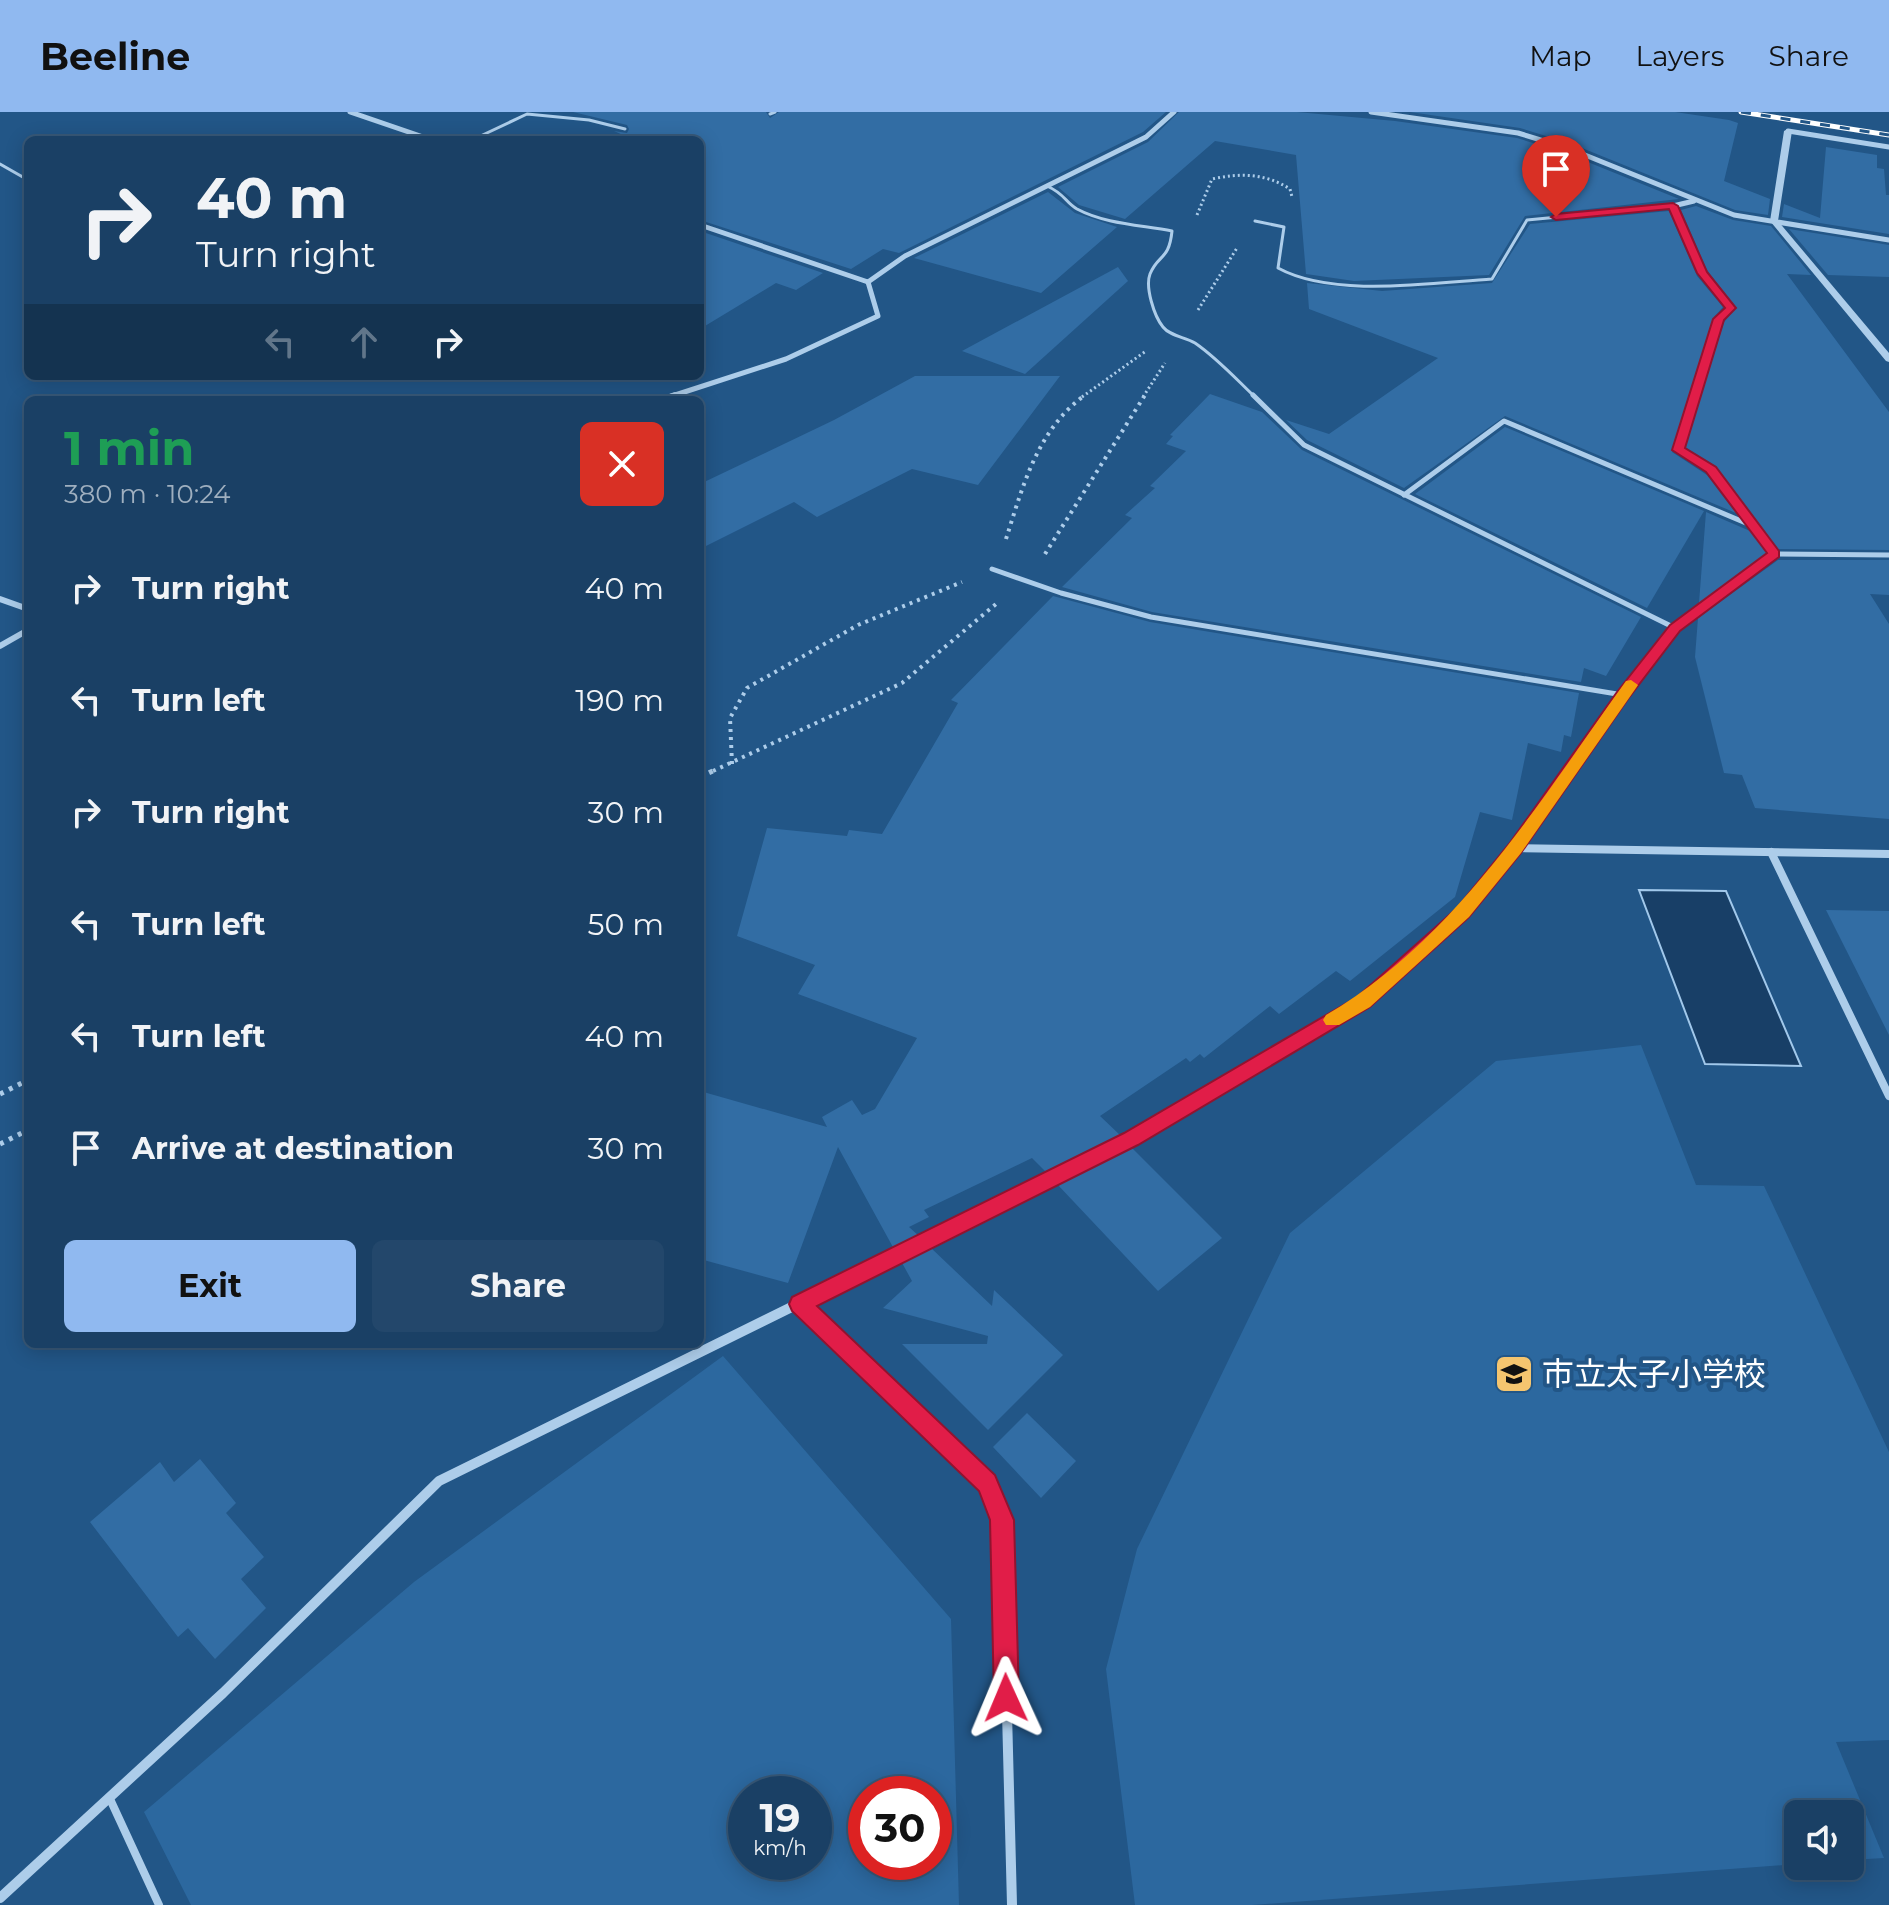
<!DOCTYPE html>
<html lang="en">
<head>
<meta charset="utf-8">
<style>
  body { margin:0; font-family:Montserrat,"Noto Sans JP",sans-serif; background:#23476b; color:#f1f3f6; height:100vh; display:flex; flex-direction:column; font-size:30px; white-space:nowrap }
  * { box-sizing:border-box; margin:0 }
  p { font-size:26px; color:#9fafbf }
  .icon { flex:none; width:44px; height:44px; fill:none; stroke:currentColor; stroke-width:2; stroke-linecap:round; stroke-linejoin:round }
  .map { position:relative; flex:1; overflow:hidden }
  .panel { position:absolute; left:24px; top:284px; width:680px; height:952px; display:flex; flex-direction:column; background:#1a4065; border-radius:12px; box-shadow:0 4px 20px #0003,0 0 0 2px #385979 }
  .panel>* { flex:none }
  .top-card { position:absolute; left:24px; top:24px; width:680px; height:244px; border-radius:12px; box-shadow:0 4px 20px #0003,0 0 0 2px #385979; background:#1a4065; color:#f1f3f6; overflow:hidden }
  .controls { position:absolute; left:1784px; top:1688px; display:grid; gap:16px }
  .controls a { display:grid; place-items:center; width:80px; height:80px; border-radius:12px; background:#1a4065; box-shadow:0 4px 20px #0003,0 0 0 2px #385979; font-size:40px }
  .speed { position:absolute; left:728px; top:1664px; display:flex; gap:16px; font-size:40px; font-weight:700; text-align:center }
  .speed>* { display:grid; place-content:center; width:104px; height:104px; border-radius:50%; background:#1a4065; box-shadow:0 4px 20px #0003,0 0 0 2px #385979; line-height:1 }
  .speed small { font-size:20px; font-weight:400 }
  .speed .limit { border:12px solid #d22; background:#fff; color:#111 }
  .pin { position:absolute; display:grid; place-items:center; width:68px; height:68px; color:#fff; margin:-82px -34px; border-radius:50% 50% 50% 0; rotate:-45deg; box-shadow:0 0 8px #0007 }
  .pin .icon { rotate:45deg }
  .me { position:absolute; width:88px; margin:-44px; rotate:359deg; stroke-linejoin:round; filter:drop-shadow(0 0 6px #0008) }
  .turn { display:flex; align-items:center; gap:28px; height:168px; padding:0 40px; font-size:36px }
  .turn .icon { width:104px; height:104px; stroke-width:2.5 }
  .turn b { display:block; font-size:56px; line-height:68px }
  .lanes { display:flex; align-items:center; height:76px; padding:0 40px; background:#0003; justify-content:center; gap:40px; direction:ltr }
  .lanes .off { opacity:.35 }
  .round { display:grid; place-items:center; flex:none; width:84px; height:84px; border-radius:12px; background:#23476b }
  .headline { display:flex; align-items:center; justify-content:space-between; height:136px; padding:0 40px }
  h1 { font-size:48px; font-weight:700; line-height:60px; color:#1e9e55 }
  .action { display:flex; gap:16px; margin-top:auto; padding:16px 40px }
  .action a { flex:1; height:92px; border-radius:12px; background:#90b9f0; color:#111; font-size:32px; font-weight:700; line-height:92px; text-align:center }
  .action a+a { background:#23476b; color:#f1f3f6 }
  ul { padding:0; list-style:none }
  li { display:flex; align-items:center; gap:24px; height:112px; padding:0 40px }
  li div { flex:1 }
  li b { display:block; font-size:30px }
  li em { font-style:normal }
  header { display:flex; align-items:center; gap:48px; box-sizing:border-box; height:112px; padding:0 40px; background:#90b9f0; color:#111 }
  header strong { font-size:38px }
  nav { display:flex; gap:44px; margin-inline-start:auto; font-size:28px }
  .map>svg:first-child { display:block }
  .green { fill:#2c689f; fill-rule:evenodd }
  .water { fill:#183f67; stroke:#a1c8eb; stroke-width:2 }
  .building { fill:#326da4 }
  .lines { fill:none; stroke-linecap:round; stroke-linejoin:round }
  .path-far2 { stroke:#adcdea; stroke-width:3; stroke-dasharray:2 3; stroke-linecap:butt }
  .path-far1 { stroke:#adcdea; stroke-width:4; stroke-dasharray:3 5; stroke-linecap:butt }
  .path { stroke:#adcdea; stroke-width:5; stroke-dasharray:4 6; stroke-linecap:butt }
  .service-far2 { stroke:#adcdea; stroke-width:3 }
  .service-far1 { stroke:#adcdea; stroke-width:5 }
  .service { stroke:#adcdea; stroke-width:8 }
  .minor-far3 { stroke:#adcdea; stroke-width:5 }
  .minor-far2 { stroke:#adcdea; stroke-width:6 }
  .minor-far1 { stroke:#adcdea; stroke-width:8 }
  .minor { stroke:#adcdea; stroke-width:10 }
  .tertiary { fill:#adcdea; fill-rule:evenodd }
  .rail-casing { stroke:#fff; stroke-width:5 }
  .rail { stroke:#225687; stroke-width:3; stroke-dasharray:10; stroke-linecap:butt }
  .route { fill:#e11d48; stroke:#92132f; stroke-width:2 }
  .slow { fill:#f59e0b }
  .labels { text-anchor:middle; stroke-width:8; stroke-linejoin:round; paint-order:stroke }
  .near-poi-label { font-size:32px; fill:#fff; stroke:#225687; text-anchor:start }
</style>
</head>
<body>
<header>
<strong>Beeline</strong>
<nav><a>Map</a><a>Layers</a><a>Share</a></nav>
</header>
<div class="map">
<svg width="1889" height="1793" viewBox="0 0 1889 1793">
  <rect width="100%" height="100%" fill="#225687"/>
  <g class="green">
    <path d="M1641 933 1696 1073 1764 1074 1889 1340V1628L1836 1630 1884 1746 1850 1748V1702H1798V1752L1252 1793H1135L1106 1557 1137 1437 1290 1121 1496 949Z"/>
    <path d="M723 1244 951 1507 959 1793H191L144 1700 414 1470ZM746 1682H814V1750H746ZM866 1682H934V1750H866Z"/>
  </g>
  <path class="water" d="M1639 778 1726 779 1801 954 1705 952Z"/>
  <g class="building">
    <path d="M573 0H766L770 6 779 0H1166L1143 20 899 141 883 137 851 157 700 108V28H634L614 19 627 21 629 17 627 13Z"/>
    <path d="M1179 0H1297L1395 9 1517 26 1568 42 1679 87 1525 104 1489 163 1354 169 1306 162 1296 43 1215 29 1125 107 1079 93 1058 75 1148 30Z"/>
    <path d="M1410 0H1675L1729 8 1738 11 1724 69 1770 87 1768 103 1735 98 1572 32 1520 16Z"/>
    <path d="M1826 35 1877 43V56L1884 57 1886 83H1889V122L1782 105 1784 92 1820 106Z"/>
    <path d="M1048 80 1075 101 1117 115 1041 181 914 146Z"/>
    <path d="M1696 94 1733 108 1771 114 1811 163 1787 162 1889 300V438L1778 437 1716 354 1685 335 1724 210 1736 196 1707 158 1681 98Z"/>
    <path d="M1669 99 1697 164 1723 195 1714 205 1672 340 1707 363 1736 401 1505 304 1404 376 1307 328 1286 308 1329 322 1438 246 1309 197 1307 171 1382 179 1492 171 1530 112Z"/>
    <path d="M1789 117 1889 133V165L1828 163Z"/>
    <path d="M700 119 823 161 796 178 776 171 700 217Z"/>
    <path d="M1118 155 1128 169 1025 262 962 239Z"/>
    <path d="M915 264H1060L978 373 912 357 817 405 794 390 700 437V372L834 308Z"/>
    <path d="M1210 282 1262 300 1302 338 1641 505 1606 564 1584 556 1581 570 1152 500 1062 475 1132 406 1125 403 1155 376 1150 374 1186 339 1166 332 1173 324 1170 323Z"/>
    <path d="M1505 315 1704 399 1647 496 1415 382Z"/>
    <path d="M1706 400 1750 419 1767 441 1699 491Z"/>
    <path d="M1778 448H1889V483L1870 482 1889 512V707L1755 696 1742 663 1724 661 1695 545 1698 506Z"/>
    <path d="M1053 484 1150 510 1579 581 1571 625 1564 623 1561 640 1528 631 1512 708 1480 700 1455 785 1350 869 1336 859 1279 902 1270 894 1204 946 1200 942 1190 950 1186 946 1100 1004 1121 1024 1047 1061 1032 1046 924 1098 929 1105 909 1115 919 1124 894 1137 838 1035 788 1171 700 1147V979L827 1015 822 1005 852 988 862 1003 875 997 917 926 798 882 815 853 737 824 767 716 847 724 849 718 882 722 958 591 951 588Z"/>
    <path d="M1826 798 1889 799V923Z"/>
    <path d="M1131 1035 1222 1126 1158 1179 1057 1072Z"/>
    <path d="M930 1135 992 1194 994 1178 1063 1243 988 1318 902 1232H987L988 1224 883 1196 912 1169 901 1149Z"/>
    <path d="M1027 1301 1076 1349 1041 1386 993 1335Z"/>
    <path d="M200 1347 236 1391 226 1401 264 1445 241 1467 266 1496 215 1547 188 1516 178 1525 90 1410 160 1350 174 1370Z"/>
  </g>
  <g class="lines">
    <g class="path-far2">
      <path d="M1197 103 1212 67C1240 61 1265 61 1290 77L1292 85"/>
      <path d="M1198 198 1237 136"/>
      <path d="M1082 285 1146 239"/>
      <path d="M1143 285 1165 251"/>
    </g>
    <g class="path-far1">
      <path d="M1006 427C1023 374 1037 318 1085 283"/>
      <path d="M1045 442 1145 283"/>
      <path d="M732 652 730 606 747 576 858 513 962 470"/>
      <path d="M713 659 902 571 996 492"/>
    </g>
    <g class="path">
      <path d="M700 665 717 657"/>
      <path d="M0 982 28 968"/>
      <path d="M0 1032 28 1018"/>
    </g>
    <g class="service-far2">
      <path d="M770 2 775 0"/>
      <path d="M472 28 527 2 589 8 625 17"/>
      <path d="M0 52 28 68"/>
      <path d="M1047 74C1065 82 1065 90 1077 97 1105 112 1141 113 1172 119 1169 149 1158 142 1150 162 1145 175 1154 204 1163 215 1170 224 1185 225 1195 231 1217 246 1236 267 1255 285"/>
      <path d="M1255 109 1284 115 1278 156C1333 186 1430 171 1492 167L1527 108 1673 94"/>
    </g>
    <g class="service-far1">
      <path d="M1253 283 1304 333 1675 516"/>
      <path d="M1404 383 1504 309 1753 414"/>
      <path d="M1775 442 1889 443"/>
      <path d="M992 457 1061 481 1151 505 1623 583"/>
    </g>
    <path class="service" d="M110 1687 159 1793"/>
    <g class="minor-far3">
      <path d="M350 0 432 28"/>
      <path d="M1371 0 1518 21 1570 37 1734 103 1889 128"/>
      <path d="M1788 19 1889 35"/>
      <path d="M1694 89 1673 94 1702 161 1731 196 1719 207 1694 285"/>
      <path d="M700 113 868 170"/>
      <path d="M868 170 905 144 1146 25 1174 0"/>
      <path d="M669 285 786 247 878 204 868 170"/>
    </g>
    <g class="minor-far2">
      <path d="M661 288 675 283"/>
      <path d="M0 487 28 497"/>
      <path d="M0 534 28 518"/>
      <path d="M1569 659 1675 516 1775 442 1711 358 1678 338 1695 283"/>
    </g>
    <g class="minor-far1">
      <path d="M1515 736 1889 742"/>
      <path d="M1771 740 1889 984"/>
      <path d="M883 1150 1131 1027 1363 890 1463 800 1515 736 1571 657"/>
    </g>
    <g class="minor">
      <path d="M799 1192 987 1371 1002 1408 1012 1793"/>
      <path d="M0 1786 223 1581 439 1369 887 1148"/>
    </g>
    <path class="tertiary" d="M1788 17 1792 19 1778 109 1889 241V250L1886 249 1770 109 1784 19Z"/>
    <defs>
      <path id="rail" d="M1741 0 1889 23"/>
    </defs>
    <use href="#rail" class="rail-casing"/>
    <use href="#rail" class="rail"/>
  </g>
  <path class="route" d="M1673 91 1678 94 1707 160 1736 196 1724 208 1685 336 1716 355 1779 439V445L1680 519 1628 587 1521 741 1469 805 1370 895 1138 1033 817 1194 995 1363 1014 1408 1019 1586 1015 1595 1006 1598 998 1595 994 1586 990 1408 979 1379 792 1199 789 1192 792 1185 1124 1021 1357 885 1457 796 1509 732 1617 580 1670 513 1767 441 1706 360 1672 338 1713 207 1725 196 1697 161 1669 97 1556 108 1551 105 1556 102Z"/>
  <path class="slow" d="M1631 568 1638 573 1636 576 1521 741 1469 805 1370 895 1339 913H1326L1323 908 1326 903C1457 826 1539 690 1626 569Z"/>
  <defs>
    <symbol id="school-square" viewBox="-11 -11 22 22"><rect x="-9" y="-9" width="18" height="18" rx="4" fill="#f5c56f" stroke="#225687"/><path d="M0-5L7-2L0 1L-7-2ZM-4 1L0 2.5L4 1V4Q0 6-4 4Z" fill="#111"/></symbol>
  </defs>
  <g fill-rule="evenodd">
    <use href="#school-square" x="1492" y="1240" width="44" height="44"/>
  </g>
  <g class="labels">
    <g class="near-poi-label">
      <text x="1542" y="1273">市立太子小学校</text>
    </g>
  </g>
</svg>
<div class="controls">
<a><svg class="icon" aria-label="sound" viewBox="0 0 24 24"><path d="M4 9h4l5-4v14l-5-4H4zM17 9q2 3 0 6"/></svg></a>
</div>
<div class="speed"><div>19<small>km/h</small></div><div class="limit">30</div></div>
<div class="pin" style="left:1556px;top:105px;background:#d93025"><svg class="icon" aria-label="arrive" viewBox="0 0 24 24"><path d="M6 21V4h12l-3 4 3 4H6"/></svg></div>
<svg class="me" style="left:1006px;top:1586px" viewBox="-20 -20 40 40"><path d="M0-17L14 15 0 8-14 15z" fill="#e11d48" stroke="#fff" stroke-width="4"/></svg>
<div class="top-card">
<div class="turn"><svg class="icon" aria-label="right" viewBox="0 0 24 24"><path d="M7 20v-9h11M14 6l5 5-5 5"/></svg><div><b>40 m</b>Turn right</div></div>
<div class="lanes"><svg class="icon off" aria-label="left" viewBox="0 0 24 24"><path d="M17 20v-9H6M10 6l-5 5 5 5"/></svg><svg class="icon off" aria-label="ahead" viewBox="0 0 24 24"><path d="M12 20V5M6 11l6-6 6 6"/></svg><svg class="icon" aria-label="right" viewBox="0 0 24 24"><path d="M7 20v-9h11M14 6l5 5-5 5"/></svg></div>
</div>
<section class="panel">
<div class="headline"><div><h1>1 min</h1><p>380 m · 10:24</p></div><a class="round" style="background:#d93025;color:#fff"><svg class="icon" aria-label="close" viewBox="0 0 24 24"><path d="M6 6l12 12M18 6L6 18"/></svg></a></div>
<ul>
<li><svg class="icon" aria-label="right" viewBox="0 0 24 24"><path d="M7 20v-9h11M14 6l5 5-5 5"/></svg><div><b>Turn right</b></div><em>40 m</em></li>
<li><svg class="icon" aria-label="left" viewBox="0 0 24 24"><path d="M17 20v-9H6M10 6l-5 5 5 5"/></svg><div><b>Turn left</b></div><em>190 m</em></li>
<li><svg class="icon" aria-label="right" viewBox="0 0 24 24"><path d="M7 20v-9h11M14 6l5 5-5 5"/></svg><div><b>Turn right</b></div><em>30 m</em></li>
<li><svg class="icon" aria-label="left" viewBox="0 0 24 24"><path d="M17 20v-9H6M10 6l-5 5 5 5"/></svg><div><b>Turn left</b></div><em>50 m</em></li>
<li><svg class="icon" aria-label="left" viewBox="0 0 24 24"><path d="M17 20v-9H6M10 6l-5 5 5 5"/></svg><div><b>Turn left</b></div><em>40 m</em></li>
<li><svg class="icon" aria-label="arrive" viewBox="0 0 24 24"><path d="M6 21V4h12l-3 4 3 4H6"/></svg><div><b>Arrive at destination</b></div><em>30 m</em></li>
</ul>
<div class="action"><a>Exit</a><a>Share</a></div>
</section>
</div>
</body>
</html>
